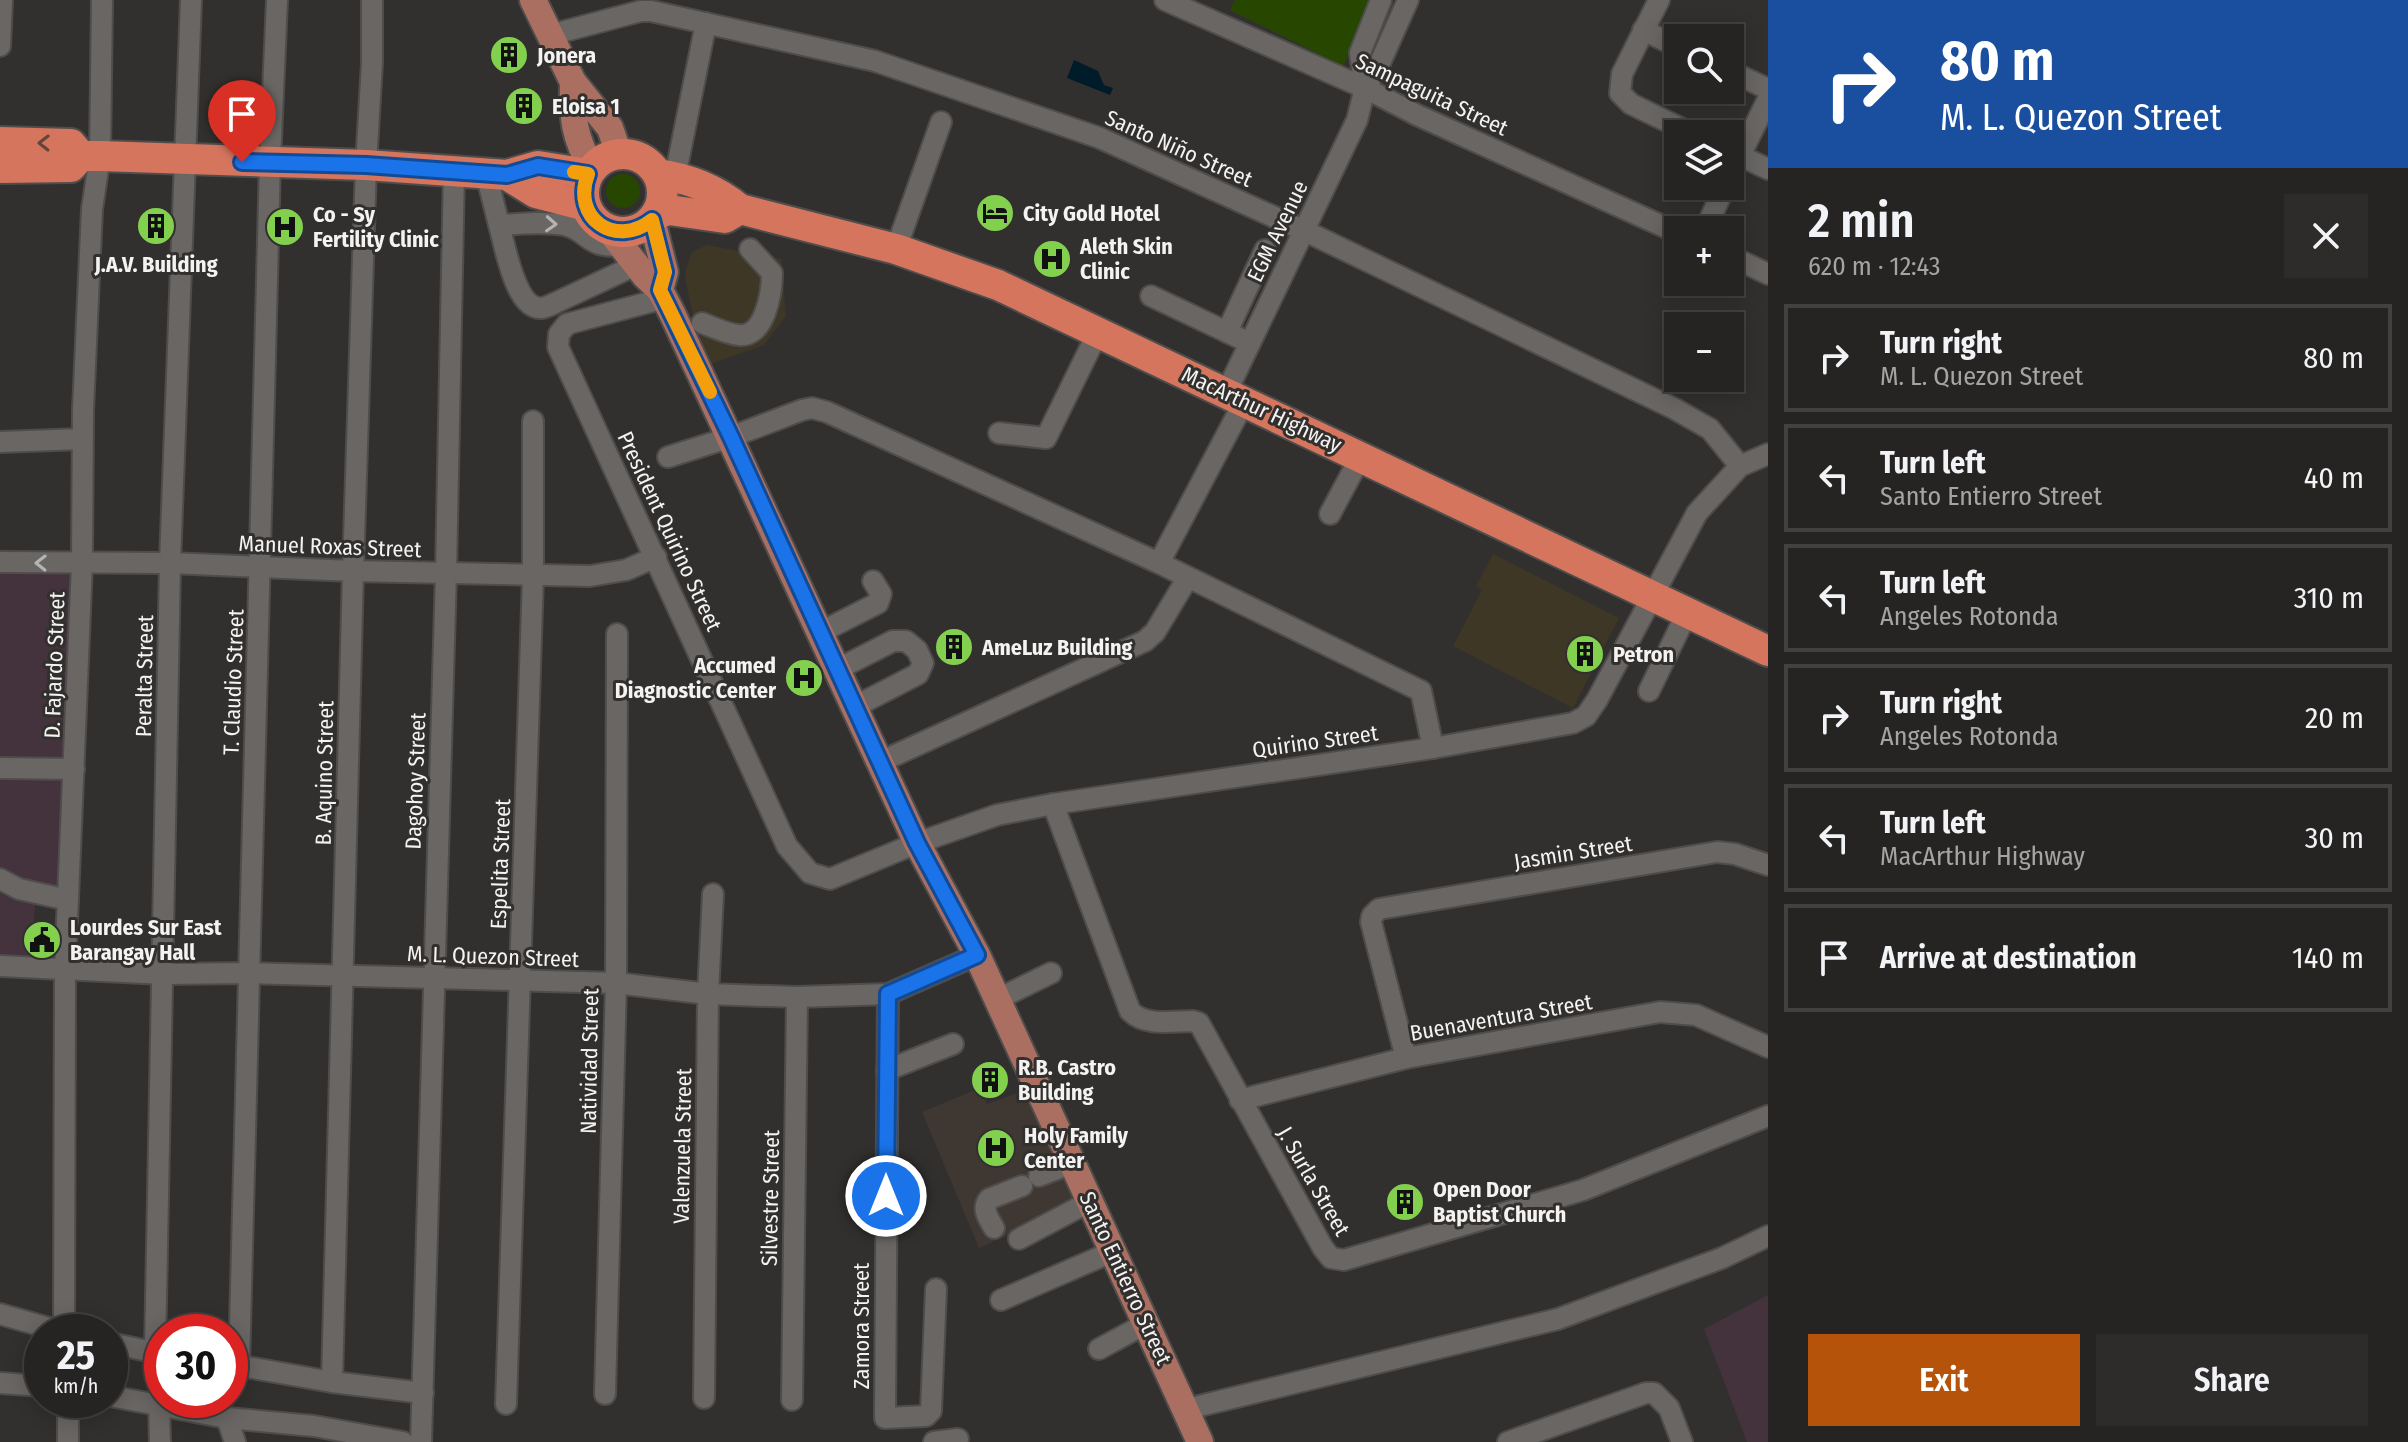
<!DOCTYPE html>
<html lang="en">
<head>
<meta charset="utf-8">
<style>
  body { margin:0; font-family:"Fira Sans Condensed",sans-serif; background:#2e2c2a; color:#f1f3f6; height:100vh; display:flex; flex-direction:column; font-size:30px; white-space:nowrap }
  * { box-sizing:border-box; margin:0 }
  p { font-size:26px; color:#a4a4a5 }
  .icon { flex:none; width:44px; height:44px; fill:none; stroke:currentColor; stroke-width:2; stroke-linecap:round; stroke-linejoin:round }
  .map { position:relative; flex:1; overflow:hidden }
  .drawer { display:flex; flex-direction:column; background:#262422; width:640px }
  .drawer>* { flex:none }
  .banner { background:#1a4fa0; color:#fff; overflow:hidden }
  .tools { position:absolute; left:1664px; top:24px; display:grid; gap:16px }
  .tools a { display:grid; place-items:center; width:80px; height:80px; border-radius:0px; background:#262422; box-shadow:0 4px 20px #0003,0 0 0 2px #424140; font-size:40px }
  .speed { position:absolute; left:24px; top:1314px; display:flex; gap:16px; font-size:40px; font-weight:700; text-align:center }
  .speed>* { display:grid; place-content:center; width:104px; height:104px; border-radius:50%; background:#262422; box-shadow:0 4px 20px #0003,0 0 0 2px #424140; line-height:1 }
  .speed small { font-size:20px; font-weight:400 }
  .speed .limit { border:12px solid #d22; background:#fff; color:#111 }
  .pin { position:absolute; display:grid; place-items:center; width:68px; height:68px; color:#fff; margin:-82px -34px; border-radius:50% 50% 50% 0; rotate:-45deg; box-shadow:0 0 8px #0007 }
  .pin .icon { rotate:45deg }
  .me { position:absolute; width:88px; margin:-44px; rotate:0deg; stroke-linejoin:round; filter:drop-shadow(0 0 6px #0008) }
  .turn { display:flex; align-items:center; gap:28px; height:168px; padding:0 40px; font-size:36px }
  .turn .icon { width:104px; height:104px; stroke-width:2.5 }
  .turn b { display:block; font-size:56px; line-height:68px }
  .round { display:grid; place-items:center; flex:none; width:84px; height:84px; border-radius:0px; background:#2e2c2a }
  .overview { display:flex; align-items:center; justify-content:space-between; height:136px; padding:0 40px }
  h1 { font-size:48px; font-weight:600; line-height:60px }
  .primary-button { display:flex; gap:16px; margin-top:auto; padding:16px 40px }
  .primary-button a { flex:1; height:92px; border-radius:0px; background:#b45309; color:#fff; font-size:32px; font-weight:600; line-height:92px; text-align:center }
  .primary-button a+a { background:#2e2c2a; color:#f1f3f6 }
  ul { padding:0; list-style:none }
  li { display:flex; align-items:center; gap:24px; height:108px; margin:0 16px 12px; padding:0 24px; border:4px solid #424140; border-radius:0px }
  li div { flex:1 }
  li b { display:block; font-size:30px }
  li em { font-style:normal }
  main { display:flex; flex:1; min-height:0 }
  .map>svg:first-child { display:block }
  .commercial { fill:#3e3726 }
  .built { fill:#3f3732 }
  .education { fill:#44323c }
  .green { fill:#274701 }
  .water { fill:#001b29 }
  .lines { fill:none; stroke-linecap:round; stroke-linejoin:round }
  .minor-casing { stroke:#4e4d4c; stroke-width:24 }
  .major-casing { stroke:#4e4d4c; stroke-width:30 }
  .highway-casing { stroke:#4e4d4c; stroke-width:34 }
  .minor { stroke:#696664; stroke-width:20 }
  .major { stroke:#aa6f60; stroke-width:26 }
  .highway { stroke:#d5755d; stroke-width:30 }
  .oneway { stroke:#63453c }
  .oneway2 { stroke:#b5b4b2 }
  .route-casing { stroke:#114b97; stroke-width:20 }
  .route { stroke:#1a73e8; stroke-width:14 }
  .slow { stroke:#f59e0b; stroke-width:14 }
  .labels { text-anchor:middle; stroke-width:6; stroke-linejoin:round; paint-order:stroke }
  .poi-label { font-size:22px; font-weight:bold; fill:#f4f3f2; stroke:#32302e; text-anchor:start }
  .street-label { font-size:22px; fill:#f4f3f2; stroke:#32302e }
</style>
</head>
<body>
<main>
<div class="map">
<svg width="1768" height="1442" viewBox="0 0 1768 1442">
  <rect width="100%" height="100%" fill="#32302e"/>
  <g class="commercial">
    <path d="M707 245 781 259 786 316 764 345 705 366 685 279 686 269 692 252Z"/>
    <path d="M1493 554 1619 618 1573 708 1453 646 1482 590 1476 586Z"/>
  </g>
  <path class="built" d="M980 1088 987 1104 1026 1090 1082 1202 979 1248 922 1112Z"/>
  <g class="education">
    <path d="M0 571 75 574 62 896 36 897 30 961 0 960Z"/>
    <path d="M1768 1295V1442H1747L1704 1329Z"/>
  </g>
  <g class="green">
    <path d="M1235 0H1376L1343 66 1230 10Z"/>
    <circle cx="623" cy="191" r="17"/>
  </g>
  <path class="water" d="M1074 60 1098 71 1104 85 1113 88 1110 95 1067 78Z"/>
  <g class="lines">
    <defs>
      <g id="minor">
        <path d="M1165 0 1365 88 1417 115 1678 233"/>
        <path d="M1659 0 1622 74 1620 93 1631 104 1693 134"/>
        <path d="M1643 30 1678 47"/>
        <path d="M550 35 641 11H651L875 61 1100 138 1303 230 1675 409 1710 429 1740 466"/>
        <path d="M0 46 2 0"/>
        <path d="M1730 71 1768 89"/>
        <path d="M1365 88 1379 65 1408 0"/>
        <path d="M1730 151 1768 169"/>
        <path d="M486 173 499 225C520 224 543 221 564 225 587 229 587 250 622 245"/>
        <path d="M1730 176 1768 99"/>
        <path d="M673 187 706 23"/>
        <path d="M499 225C505 245 515 310 542 308 547 307 551 305 555 303L636 265"/>
        <path d="M1705 230 1725 186"/>
        <path d="M896 249 941 122"/>
        <path d="M1730 256 1768 274"/>
        <path d="M1151 296 1250 343"/>
        <path d="M665 298 567 324 559 334 558 347 787 846 810 873 830 879 917 843 997 815 1053 804 1433 748 1573 723 1586 716 1597 700 1697 513 1740 466 1768 454"/>
        <path d="M702 323C713 327 727 334 739 335 765 338 772 292 772 273L750 249"/>
        <path d="M1227 332 1265 250"/>
        <path d="M1226 393 1357 120 1365 88 1360 53 1381 0"/>
        <path d="M999 433 1046 438 1099 330"/>
        <path d="M0 442 82 439"/>
        <path d="M668 457 731 437 802 410 812 408 827 412 1159 563 1421 691 1433 748"/>
        <path d="M1330 514 1361 456"/>
        <path d="M0 562 170 563 353 571 590 576 626 570 656 557"/>
        <path d="M1159 563 1244 402"/>
        <path d="M821 632 878 603 881 594 873 581"/>
        <path d="M838 669 893 641H906L917 650 923 663 918 674 856 706"/>
        <path d="M1649 691 1687 613"/>
        <path d="M880 762 1145 641 1155 632 1187 579"/>
        <path d="M0 768 74 769"/>
        <path d="M1053 804 1130 1011C1146 1027 1172 1021 1193 1021L1199 1023 1323 1248 1331 1258 1344 1260 1583 1190 1768 1116"/>
        <path d="M0 879 19 889 68 900"/>
        <path d="M0 966 164 974 248 973 616 983 708 994 797 997 888 994 977 955"/>
        <path d="M888 994 885 1418 926 1416 931 1411 936 1289"/>
        <path d="M998 999 1051 973"/>
        <path d="M1406 1058 1371 922 1372 916 1379 909 1717 852 1735 854 1768 865"/>
        <path d="M887 1070 953 1044"/>
        <path d="M1240 1100 1406 1058 1660 1012 1696 1015 1768 1047"/>
        <path d="M1039 1176 1073 1163"/>
        <path d="M994 1228C989 1219 981 1209 989 1199L1022 1186"/>
        <path d="M1019 1239 1091 1201"/>
        <path d="M1001 1300 1114 1251"/>
        <path d="M0 1314 63 1332"/>
        <path d="M64 1332 65 970 82 563 83 410 92 209 100 156 102 0"/>
        <path d="M110 1343 162 1354"/>
        <path d="M1099 1349 1147 1323"/>
        <path d="M155 1353 170 563 191 0"/>
        <path d="M230 1364 332 1382 423 1393"/>
        <path d="M239 1366 270 162 277 0"/>
        <path d="M332 1382 353 571 366 165 372 63V0"/>
        <path d="M0 1383 42 1386"/>
        <path d="M605 1394 616 983 617 634"/>
        <path d="M110 1396 227 1418 314 1426 403 1442"/>
        <path d="M704 1398 708 994 713 894"/>
        <path d="M792 1400 797 997"/>
        <path d="M506 1404 533 576V421"/>
        <path d="M159 1405 160 1442"/>
        <path d="M1187 1409 1558 1319 1722 1258 1768 1236"/>
        <path d="M227 1418 235 1442"/>
        <path d="M68 1442V1400"/>
        <path d="M421 1442 446 573 454 170"/>
        <path d="M934 1442 958 1439"/>
        <path d="M1508 1442 1646 1393H1654L1669 1408 1682 1442"/>
      </g>
      <g id="major">
        <path d="M533 0 573 82 610 128 619 154"/>
        <path d="M573 82C572 118 574 137 592 169"/>
        <path d="M652 220 665 272 660 290"/>
        <path d="M609 230 645 276 660 290 672 313 917 843 977 955 1200 1442"/>
      </g>
      <g id="highway">
        <path d="M0 142 71 144 81 156"/>
        <circle cx="623" cy="193" r="39"/>
        <path d="M0 168 71 167 81 156H100L366 165 507 175 538 166 588 174"/>
        <path d="M658 174C688 178 717 190 740 209L896 249 998 285 1768 651"/>
        <path d="M507 175 536 193 586 206"/>
        <path d="M656 214 669 210 725 218 740 209"/>
      </g>
    </defs>
    <use href="#minor" class="minor-casing"/>
    <use href="#major" class="major-casing"/>
    <use href="#highway" class="highway-casing"/>
    <use href="#minor" class="minor"/>
    <use href="#major" class="major"/>
    <use href="#highway" class="highway"/>
  </g>
  <defs><path id="oneway-chevron" d="M-2-3.5L2.5 0L-2 3.5" fill="none" stroke-width="1.6" stroke-linecap="round" stroke-linejoin="round" transform="scale(2)"/></defs>
  <use class="oneway" href="#oneway-chevron" transform="translate(44 143) rotate(-179)"/>
  <g class="oneway2">
    <use href="#oneway-chevron" transform="translate(551 224) rotate(3)"/>
    <use href="#oneway-chevron" transform="translate(41 563) rotate(-179)"/>
  </g>
  <g class="lines">
    <defs>
      <path id="route" d="M242 162 366 165 507 175 538 166 588 174C571 218 615 249 652 220L665 272 660 290 731 437 917 843 977 955 888 994 886 1196"/>
    </defs>
    <use href="#route" class="route-casing"/>
    <use href="#route" class="route"/>
    <path class="slow" d="M574 172 588 174C571 218 615 249 652 220L665 272 660 290 710 392"/>
  </g>
  <defs>
    <symbol id="building-disc" viewBox="-11 -11 22 22"><circle r="9.5" fill="#83d04f" stroke="#32302e"/><path d="M-4-6H4V6H1V3H-1V6H-4ZM-2.5-4.3h1.7v1.8h-1.7ZM.8-4.3h1.7v1.8H.8ZM-2.5-1h1.7V.8h-1.7ZM.8-1h1.7V.8H.8Z" fill="#111"/></symbol>
    <symbol id="hotel-disc" viewBox="-11 -11 22 22"><circle r="9.5" fill="#83d04f" stroke="#32302e"/><path d="M-6-4.5h1.5V1H6V5H4.5V3h-9V5H-6ZM-4 0a1.8 1.8 0 1 1 3.6 0ZM.5 0V-2.5h3Q6-2.5 6 0Z" fill="#111"/></symbol>
    <symbol id="hospital-disc" viewBox="-11 -11 22 22"><circle r="9.5" fill="#83d04f" stroke="#32302e"/><path d="M-5-5h3v3.5h4V-5h3V5h-3V1.5h-4V5h-3Z" fill="#111"/></symbol>
    <symbol id="civic-disc" viewBox="-11 -11 22 22"><circle r="9.5" fill="#83d04f" stroke="#32302e"/><path d="M-.6-6.5H3V-4.5H.6V-3L4-1V1h2V6H-6V1h2V-1L-.6-3ZM-1.2 2.5V6h2.4V2.5Z" fill="#111"/></symbol>
  </defs>
  <g fill-rule="evenodd">
    <use href="#building-disc" x="487" y="33" width="44" height="44"/>
    <use href="#building-disc" x="502" y="84" width="44" height="44"/>
    <use href="#hotel-disc" x="973" y="191" width="44" height="44"/>
    <use href="#building-disc" x="134" y="204" width="44" height="44"/>
    <use href="#hospital-disc" x="263" y="205" width="44" height="44"/>
    <use href="#hospital-disc" x="1030" y="237" width="44" height="44"/>
    <use href="#building-disc" x="932" y="625" width="44" height="44"/>
    <use href="#building-disc" x="1563" y="632" width="44" height="44"/>
    <use href="#hospital-disc" x="782" y="656" width="44" height="44"/>
    <use href="#civic-disc" x="20" y="918" width="44" height="44"/>
    <use href="#building-disc" x="968" y="1058" width="44" height="44"/>
    <use href="#hospital-disc" x="974" y="1126" width="44" height="44"/>
    <use href="#building-disc" x="1383" y="1180" width="44" height="44"/>
  </g>
  <g class="labels">
    <g class="poi-label">
      <text x="537" y="63">Jonera</text>
      <text x="552" y="114">Eloisa 1</text>
      <text x="1023" y="221">City Gold Hotel</text>
      <text x="313" y="222">Co - Sy<tspan x="313" dy="25">Fertility Clinic</tspan></text>
      <text x="1080" y="254">Aleth Skin<tspan x="1080" dy="25">Clinic</tspan></text>
      <text x="156" y="272" text-anchor="middle">J.A.V. Building</text>
      <text x="982" y="655">AmeLuz Building</text>
      <text x="1613" y="662">Petron</text>
      <text x="776" y="673" text-anchor="end">Accumed<tspan x="776" dy="25">Diagnostic Center</tspan></text>
      <text x="70" y="935">Lourdes Sur East<tspan x="70" dy="25">Barangay Hall</tspan></text>
      <text x="1018" y="1075">R.B. Castro<tspan x="1018" dy="25">Building</tspan></text>
      <text x="1024" y="1143">Holy Family<tspan x="1024" dy="25">Center</tspan></text>
      <text x="1433" y="1197">Open Door<tspan x="1433" dy="25">Baptist Church</tspan></text>
    </g>
    <g class="street-label">
      <text transform="translate(1432 94) rotate(25)" y="8">Sampaguita Street</text>
      <text transform="translate(1179 148) rotate(24)" y="8">Santo Niño Street</text>
      <text transform="translate(1277 231) rotate(-64)" y="8">EGM Avenue</text>
      <text transform="translate(1262 409) rotate(25)" y="8">MacArthur Highway</text>
      <text transform="translate(670 531) rotate(65)" y="8">President Quirino Street</text>
      <text transform="translate(330 546) rotate(2)" y="8">Manuel Roxas Street</text>
      <text transform="translate(54 665) rotate(-88)" y="8">D. Fajardo Street</text>
      <text transform="translate(144 676) rotate(-89)" y="8">Peralta Street</text>
      <text transform="translate(233 682) rotate(-88)" y="8">T. Claudio Street</text>
      <text transform="translate(1315 741) rotate(-8)" y="8">Quirino Street</text>
      <text transform="translate(324 773) rotate(-89)" y="8">B. Aquino Street</text>
      <text transform="translate(415 781) rotate(-88)" y="8">Dagohoy Street</text>
      <text transform="translate(1573 852) rotate(-9)" y="8">Jasmin Street</text>
      <text transform="translate(500 864) rotate(-88)" y="8">Espelita Street</text>
      <text transform="translate(493 956) rotate(2)" y="8">M. L. Quezon Street</text>
      <text transform="translate(1501 1017) rotate(-10)" y="8">Buenaventura Street</text>
      <text transform="translate(589 1061) rotate(-89)" y="8">Natividad Street</text>
      <text transform="translate(682 1146) rotate(-89)" y="8">Valenzuela Street</text>
      <text transform="translate(1314 1181) rotate(60)" y="8">J. Surla Street</text>
      <text transform="translate(770 1198) rotate(-89)" y="8">Silvestre Street</text>
      <text transform="translate(1126 1278) rotate(65)" y="8">Santo Entierro Street</text>
      <text transform="translate(861 1326) rotate(-90)" y="8">Zamora Street</text>
    </g>
  </g>
</svg>
<div class="tools">
<a><svg class="icon" aria-label="search" viewBox="0 0 24 24"><circle cx="10" cy="10" r="6"/><path d="M15 15l6 6"/></svg></a>
<a><svg class="icon" aria-label="layers" viewBox="0 0 24 24"><path d="M12 4l9 5-9 5-9-5zM3 14l9 5 9-5"/></svg></a>
<a>+</a>
<a>−</a>
</div>
<div class="speed"><div>25<small>km/h</small></div><div class="limit">30</div></div>
<div class="pin" style="left:242px;top:162px;background:#d93025"><svg class="icon" aria-label="arrive" viewBox="0 0 24 24"><path d="M6 21V4h12l-3 4 3 4H6"/></svg></div>
<svg class="me" style="left:886px;top:1196px" viewBox="-20 -20 40 40"><circle r="17" fill="#1a73e8" stroke="#fff" stroke-width="3"/><path d="M0-11L8 9 0 5-8 9z" fill="#fff"/></svg>
</div>
<section class="drawer">
<div class="banner">
<div class="turn"><svg class="icon" aria-label="right" viewBox="0 0 24 24"><path d="M7 20v-9h11M14 6l5 5-5 5"/></svg><div><b>80 m</b>M. L. Quezon Street</div></div>
</div>
<div class="overview"><div><h1>2 min</h1><p>620 m · 12:43</p></div><a class="round"><svg class="icon" aria-label="close" viewBox="0 0 24 24"><path d="M6 6l12 12M18 6L6 18"/></svg></a></div>
<ul>
<li><svg class="icon" aria-label="right" viewBox="0 0 24 24"><path d="M7 20v-9h11M14 6l5 5-5 5"/></svg><div><b>Turn right</b><p>M. L. Quezon Street</p></div><em>80 m</em></li>
<li><svg class="icon" aria-label="left" viewBox="0 0 24 24"><path d="M17 20v-9H6M10 6l-5 5 5 5"/></svg><div><b>Turn left</b><p>Santo Entierro Street</p></div><em>40 m</em></li>
<li><svg class="icon" aria-label="left" viewBox="0 0 24 24"><path d="M17 20v-9H6M10 6l-5 5 5 5"/></svg><div><b>Turn left</b><p>Angeles Rotonda</p></div><em>310 m</em></li>
<li><svg class="icon" aria-label="right" viewBox="0 0 24 24"><path d="M7 20v-9h11M14 6l5 5-5 5"/></svg><div><b>Turn right</b><p>Angeles Rotonda</p></div><em>20 m</em></li>
<li><svg class="icon" aria-label="left" viewBox="0 0 24 24"><path d="M17 20v-9H6M10 6l-5 5 5 5"/></svg><div><b>Turn left</b><p>MacArthur Highway</p></div><em>30 m</em></li>
<li><svg class="icon" aria-label="arrive" viewBox="0 0 24 24"><path d="M6 21V4h12l-3 4 3 4H6"/></svg><div><b>Arrive at destination</b></div><em>140 m</em></li>
</ul>
<div class="primary-button"><a>Exit</a><a>Share</a></div>
</section>
</main>
</body>
</html>
